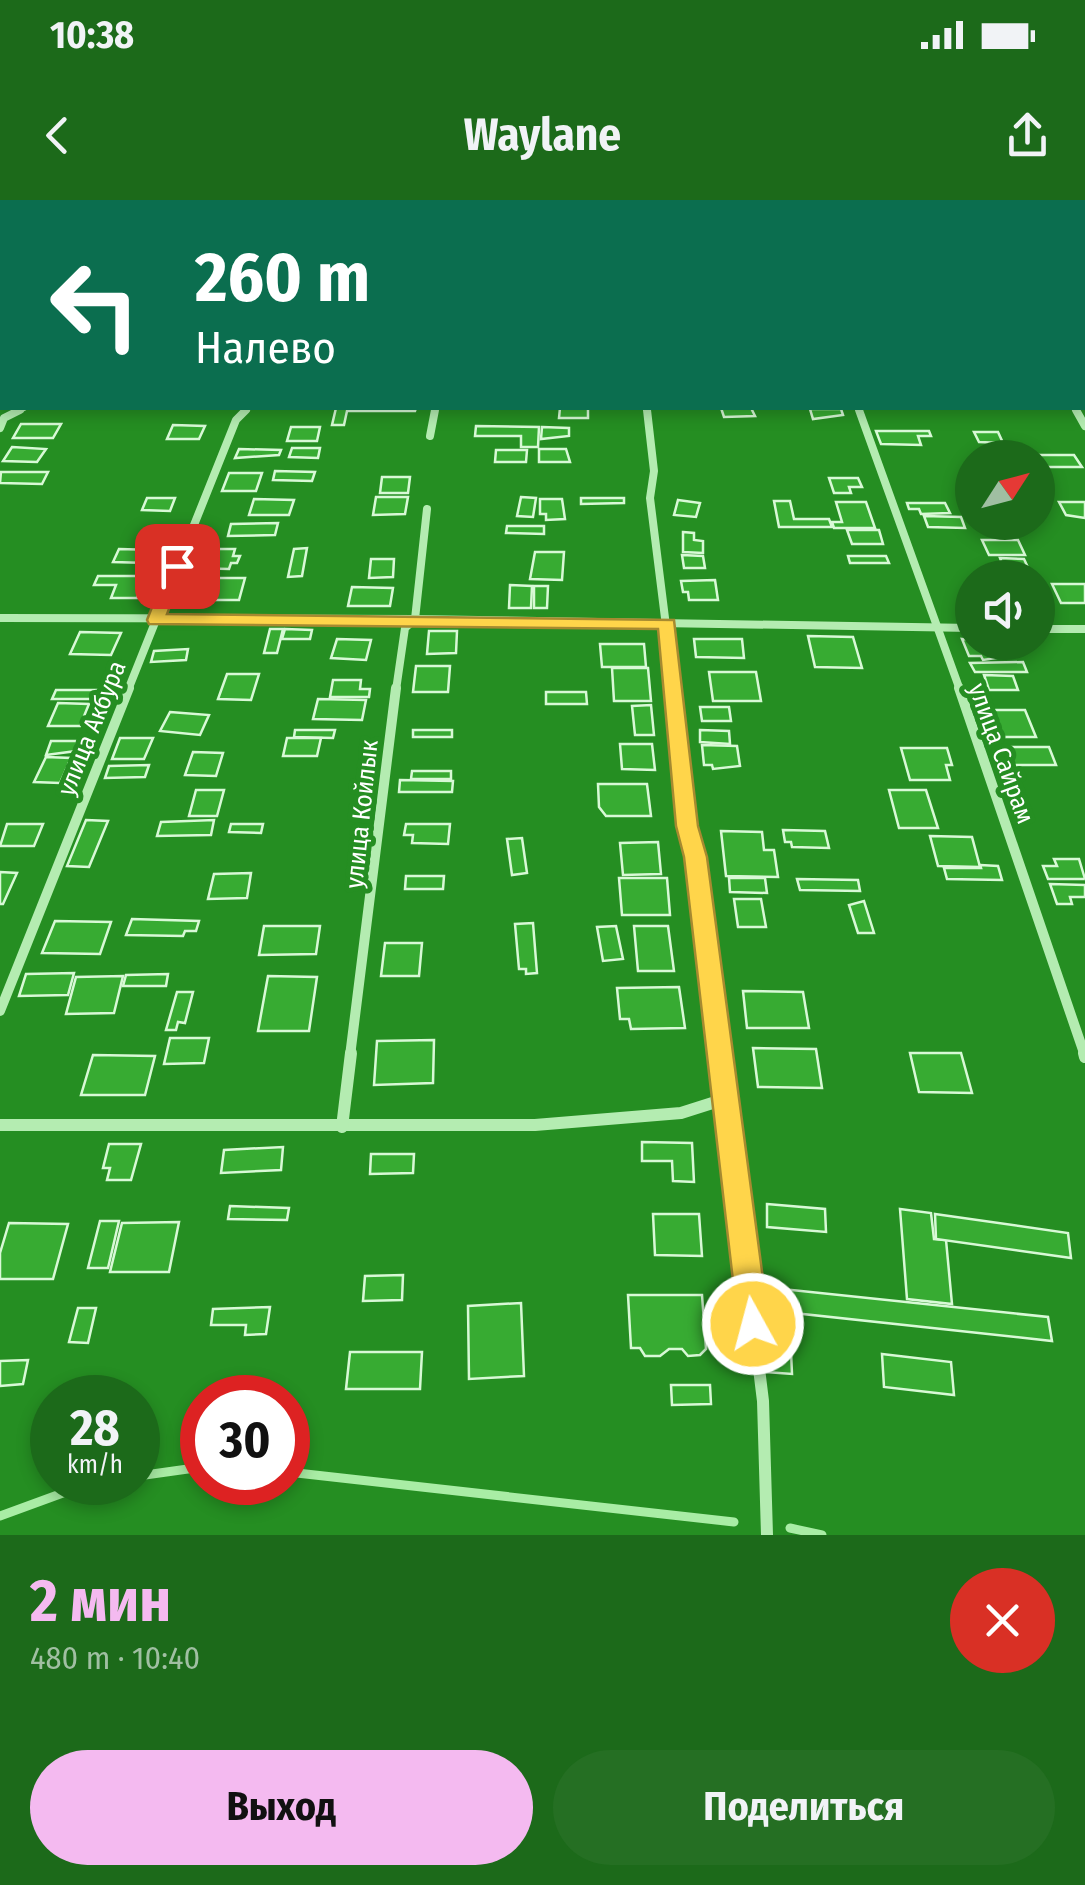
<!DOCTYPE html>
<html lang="ru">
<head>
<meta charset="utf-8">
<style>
  body { margin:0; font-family:"Fira Sans Condensed",sans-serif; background:#256f23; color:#f1f3f6; height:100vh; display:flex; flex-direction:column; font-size:38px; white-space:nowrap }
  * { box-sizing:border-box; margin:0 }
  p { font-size:32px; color:#a0bfa2 }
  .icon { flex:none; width:55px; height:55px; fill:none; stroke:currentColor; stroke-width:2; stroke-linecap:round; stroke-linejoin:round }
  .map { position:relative; height:1335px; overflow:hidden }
  .details { display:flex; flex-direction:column; background:#1c6a1a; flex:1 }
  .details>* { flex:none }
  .hud { position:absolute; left:0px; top:0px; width:1085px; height:210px; box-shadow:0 5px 15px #0003; background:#0b6e4f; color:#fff; overflow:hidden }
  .needle { width:65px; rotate:54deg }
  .buttons { position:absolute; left:955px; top:240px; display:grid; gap:20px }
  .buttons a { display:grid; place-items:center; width:100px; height:100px; border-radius:50%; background:#1c6a1a; box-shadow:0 5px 15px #0003; font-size:50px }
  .speed { position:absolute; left:30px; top:1175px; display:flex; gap:20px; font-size:50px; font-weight:700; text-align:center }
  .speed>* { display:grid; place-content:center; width:130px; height:130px; border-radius:50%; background:#1c6a1a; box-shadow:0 5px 15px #0003; line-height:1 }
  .speed small { font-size:25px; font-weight:400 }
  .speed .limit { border:15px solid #d22; background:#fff; color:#111 }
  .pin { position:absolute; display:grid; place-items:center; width:85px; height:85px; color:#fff; margin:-42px; border-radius:20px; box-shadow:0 5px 15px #0006 }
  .me { position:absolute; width:110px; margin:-55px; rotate:353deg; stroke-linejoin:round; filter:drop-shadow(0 0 8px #0008) }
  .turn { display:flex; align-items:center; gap:35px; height:210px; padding:0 30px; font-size:45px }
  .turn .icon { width:130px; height:130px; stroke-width:2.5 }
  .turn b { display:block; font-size:70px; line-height:85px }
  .round { display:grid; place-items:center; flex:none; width:105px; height:105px; border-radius:52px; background:#256f23 }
  .headline { display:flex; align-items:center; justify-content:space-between; height:170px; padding:0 30px }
  h1 { font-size:60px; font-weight:700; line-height:75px; color:#f4baf0 }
  .button { display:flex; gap:20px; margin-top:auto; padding:20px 30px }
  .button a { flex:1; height:115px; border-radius:60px; background:#f4baf0; color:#111; font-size:40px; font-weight:700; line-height:115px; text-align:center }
  .button a+a { background:#256f23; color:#f1f3f6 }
  .status { display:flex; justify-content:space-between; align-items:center; height:70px; padding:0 50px; background:#1c6a1a; direction:ltr }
  .status svg { height:28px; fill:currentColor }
  header { display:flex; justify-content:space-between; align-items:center; height:130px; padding:0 30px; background:#1c6a1a; font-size:45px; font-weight:700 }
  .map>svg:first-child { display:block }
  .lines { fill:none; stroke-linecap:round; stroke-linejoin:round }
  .stream { stroke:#a9eda5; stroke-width:9 }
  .building { fill:#37ab32; stroke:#d8f9d6; stroke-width:2.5 }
  .street-far3 { stroke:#b4ecb1; stroke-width:6 }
  .street-far2 { stroke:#b4ecb1; stroke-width:8 }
  .street-far1 { stroke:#b4ecb1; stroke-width:10 }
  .street { stroke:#b4ecb1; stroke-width:12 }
  .route { fill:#ffd54a; stroke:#a68a30; stroke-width:2.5 }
  .labels { text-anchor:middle; stroke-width:10; stroke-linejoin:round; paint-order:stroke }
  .street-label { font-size:25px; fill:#fff; stroke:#258e22 }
</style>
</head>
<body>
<div class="status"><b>10:38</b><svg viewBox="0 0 49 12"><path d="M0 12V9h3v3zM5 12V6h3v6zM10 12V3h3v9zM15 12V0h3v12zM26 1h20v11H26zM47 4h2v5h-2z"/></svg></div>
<header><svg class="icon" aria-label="back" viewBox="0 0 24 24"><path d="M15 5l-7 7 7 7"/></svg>Waylane<svg class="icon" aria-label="share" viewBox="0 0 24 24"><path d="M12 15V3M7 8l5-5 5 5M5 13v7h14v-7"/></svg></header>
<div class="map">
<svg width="1085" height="1335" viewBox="0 0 1085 1335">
  <rect width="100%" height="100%" fill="#258e22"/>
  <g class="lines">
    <g class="stream">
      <path d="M288 1272 734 1322"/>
      <path d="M138 1276 202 1267"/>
      <path d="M0 1316 93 1282"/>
      <path d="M790 1328 822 1335"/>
    </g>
  </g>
  <g class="building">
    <path d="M336 208H416L415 211H347L344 225H332Z"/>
    <path d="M560 208H588V218H559Z"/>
    <path d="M721 208H751L755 216 724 217Z"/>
    <path d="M810 209H841L843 215 813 219Z"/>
    <path d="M21 224H61L53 238H13Z"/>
    <path d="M173 225 205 226 199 239H167Z"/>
    <path d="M476 226 539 227 538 247H521V236H475Z"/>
    <path d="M291 227H320L317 241H287Z"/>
    <path d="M542 227 569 228V236L541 239Z"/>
    <path d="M876 231H929L931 236H918L921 245 881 244Z"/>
    <path d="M974 232H998L1003 243 979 242Z"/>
    <path d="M12 247 46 249 37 262 3 261Z"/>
    <path d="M292 248H320L318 258 289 257Z"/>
    <path d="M239 249 281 250 279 255 235 258Z"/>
    <path d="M539 249H566L570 262H539Z"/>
    <path d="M496 250H527L526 262H495Z"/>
    <path d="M1039 255H1074L1082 267H1046Z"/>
    <path d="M275 271 315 272 312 281 273 280Z"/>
    <path d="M1 272H48L42 284 0 283Z"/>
    <path d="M229 273H262L256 291H222Z"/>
    <path d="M382 277H410L408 293H380Z"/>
    <path d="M829 278H858L862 287H849L851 293H834Z"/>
    <path d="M376 297H408L405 314 373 315Z"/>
    <path d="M521 297 536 298 533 317 517 316Z"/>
    <path d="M147 298H175L170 311 142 310Z"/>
    <path d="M581 298H624V303L581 304Z"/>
    <path d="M254 299 294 300 289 315H249Z"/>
    <path d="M540 299H562L565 319 546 320V314H540Z"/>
    <path d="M678 300 700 303 696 317 674 315Z"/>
    <path d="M774 301H790L794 319H829L832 327H779Z"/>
    <path d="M836 302H866L875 328H834L832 322H842Z"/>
    <path d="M1059 302H1085V318L1066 315Z"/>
    <path d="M907 303H945L950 313 921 314 919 309H909Z"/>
    <path d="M924 316 961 317 965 328 928 327Z"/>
    <path d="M278 323 275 335 228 336 231 324Z"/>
    <path d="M507 326H544V334L506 333Z"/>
    <path d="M847 330H879L883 344H852Z"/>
    <path d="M683 332 694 333V340L703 341V353L683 352Z"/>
    <path d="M982 340H1018L1025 355H989Z"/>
    <path d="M307 348 302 376 288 377 294 349Z"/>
    <path d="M119 349 154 350 148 363 113 362Z"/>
    <path d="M195 349H235L233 356H240L237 363H231L229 369 189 368Z"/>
    <path d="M535 352H564L562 380 530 379Z"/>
    <path d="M682 355 703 356 705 368H684Z"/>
    <path d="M848 356H886L889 363H850Z"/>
    <path d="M1000 358 1024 359 1030 372 1003 366Z"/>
    <path d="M371 359H394L393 377 369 378Z"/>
    <path d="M98 376H146L137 398H111L116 385H94Z"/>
    <path d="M201 378H245L239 400H195Z"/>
    <path d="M715 380 718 400H689L688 392H683L681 381Z"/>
    <path d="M1052 384H1085V403H1061Z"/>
    <path d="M510 385 532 386 531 408H509Z"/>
    <path d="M534 386H548L547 408H534Z"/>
    <path d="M352 387 393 388 390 406H348Z"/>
    <path d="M270 429H283L277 453H264Z"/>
    <path d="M285 429 312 430 310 439H282Z"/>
    <path d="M429 431H457L456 453 427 454Z"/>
    <path d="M80 432 121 433 111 455 70 454Z"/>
    <path d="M808 436 853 437 862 468 815 467Z"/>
    <path d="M337 439 371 440 366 460 331 458Z"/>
    <path d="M694 439H742L744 458 696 457Z"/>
    <path d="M962 439 997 442 1003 457 983 460 981 456H969Z"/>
    <path d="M600 444H644L646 467H602Z"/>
    <path d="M188 449 186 460 151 462 154 451Z"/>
    <path d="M1023 462 1027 472H975L970 463Z"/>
    <path d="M416 466H450L448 492H413Z"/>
    <path d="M612 468H648L651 501H614Z"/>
    <path d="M709 472H756L761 501H713Z"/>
    <path d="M227 474H259L251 500 218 499Z"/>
    <path d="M984 475 1013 476 1018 490H989Z"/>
    <path d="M333 480H361L360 489H370L369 497H330Z"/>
    <path d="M56 490H101L98 499H52Z"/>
    <path d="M546 492H586L587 504H546Z"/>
    <path d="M318 499 366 500 362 520 313 519Z"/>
    <path d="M58 503 89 504 80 526H48Z"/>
    <path d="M651 505 654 535H635L632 506Z"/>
    <path d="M700 507H729L731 521H702Z"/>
    <path d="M991 510H1025L1036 537H1002Z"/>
    <path d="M170 512 209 515 200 535 160 531Z"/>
    <path d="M295 530H335L333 538 294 537Z"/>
    <rect x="413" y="530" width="39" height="7"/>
    <path d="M700 530 729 531 730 544 700 542Z"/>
    <path d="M120 538H153L144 559H112Z"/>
    <path d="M287 538H321L317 556H283Z"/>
    <path d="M51 541H80L76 551 46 555Z"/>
    <path d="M620 544H652L655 570 622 569Z"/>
    <path d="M702 545 737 546 740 566 713 569 712 565H704Z"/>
    <path d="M1006 547H1049L1056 565H1013Z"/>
    <path d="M901 548H947L952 565H946L950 580H910Z"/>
    <path d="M193 552 223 553 216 576 185 575Z"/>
    <path d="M46 557 71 558 60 583 34 582Z"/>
    <path d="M149 565 145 577 105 578 109 566Z"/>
    <path d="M412 571H451V579H411Z"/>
    <path d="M400 580 453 581 452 592H399Z"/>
    <path d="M598 584H647L651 616H606L599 607Z"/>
    <path d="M196 590H224L217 616H189Z"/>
    <path d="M889 590H926L938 628H899Z"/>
    <path d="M86 620 108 621 89 667 67 666Z"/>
    <path d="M214 620 211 635 157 636 161 622Z"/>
    <path d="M7 624H43L34 646H0Z"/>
    <path d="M231 624H263L261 633 229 632Z"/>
    <path d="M406 624H450L448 644 412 643 413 635H404Z"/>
    <path d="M783 630 825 631 829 648 792 647 791 642H785Z"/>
    <path d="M721 631 762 632 764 650H774L778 677 726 676Z"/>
    <path d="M930 636 972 637 980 667 938 666Z"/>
    <path d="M522 638 527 673 512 675 507 639Z"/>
    <path d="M658 642 661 674 623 675 620 643Z"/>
    <path d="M1054 659H1079L1085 679H1048L1043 666H1057Z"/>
    <path d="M980 665 998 666 1002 680 947 679 944 668H981Z"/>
    <path d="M0 672 17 673 3 704H0Z"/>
    <path d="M251 673 247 698 208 699 214 674Z"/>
    <path d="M406 676H444L443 689H405Z"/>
    <path d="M619 678H667L670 715H622Z"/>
    <path d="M729 678H765L767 693 730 692Z"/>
    <path d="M797 679 858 680 860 691 800 690Z"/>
    <path d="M1050 684 1085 685V697H1070L1072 704H1057Z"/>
    <path d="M734 699H761L766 727H738Z"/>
    <path d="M864 701 874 733H858L849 705Z"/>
    <path d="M132 719 199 721 196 731H185L183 736 126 735Z"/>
    <path d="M55 721 111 722 100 754 42 753Z"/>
    <path d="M533 723 537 773 526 774V769H519L515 724Z"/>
    <path d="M264 726H320L316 754 259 755Z"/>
    <path d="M616 726 623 759 603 761 597 727Z"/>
    <path d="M634 726H668L674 771H638Z"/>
    <path d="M385 743H422L419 776H381Z"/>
    <path d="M74 773 68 795 19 796 26 774Z"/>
    <path d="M168 774 166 786H123L126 775Z"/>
    <path d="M123 776 114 813 66 814 76 777Z"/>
    <path d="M268 776 317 777 309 831H258Z"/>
    <path d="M679 787 685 828 631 829 629 819H620L617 788Z"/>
    <path d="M743 791 803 792 809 828H747Z"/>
    <path d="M177 792H193L185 823 178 822 176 830H166Z"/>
    <path d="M170 838H209L204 863 164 864Z"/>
    <path d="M434 840 433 883 374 885 377 841Z"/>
    <path d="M753 848 816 849 822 888 758 887Z"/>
    <path d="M910 853H961L972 893 919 892Z"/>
    <path d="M93 855 155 856 145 895H81Z"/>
    <path d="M642 942 692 943 694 982 673 981 672 961H642Z"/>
    <path d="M109 944H141L131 980H107L110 968H103Z"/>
    <path d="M283 947 281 970 221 973 224 950Z"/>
    <path d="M371 954H414L413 973 370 974Z"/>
    <path d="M767 1004 825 1009 826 1032 767 1027Z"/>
    <path d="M230 1006 289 1008 287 1020 228 1019Z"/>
    <path d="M900 1009 931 1013 934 1039 946 1040 952 1104 907 1099Z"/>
    <path d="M653 1014H699L702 1056 655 1055Z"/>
    <path d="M935 1014 1068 1033 1071 1058 936 1039Z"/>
    <path d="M100 1021H119L108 1068H88Z"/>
    <path d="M179 1022 169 1072H110L122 1023Z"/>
    <path d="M9 1023 68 1024 53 1079H0V1053Z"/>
    <path d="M403 1075 402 1100 363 1101 365 1076Z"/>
    <path d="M763 1087 1048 1117 1052 1141 793 1113V1127L763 1123Z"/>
    <path d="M628 1095H702L706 1149 700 1155 688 1156 682 1149H669L660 1156H645L640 1148H631Z"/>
    <path d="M521 1103 524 1176 469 1179 468 1106Z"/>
    <path d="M270 1107 266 1134 245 1135 246 1125H211L213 1109Z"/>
    <path d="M78 1108H96L88 1143 69 1142Z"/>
    <path d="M764 1126 790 1129 792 1174 766 1172Z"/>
    <path d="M350 1152H422L420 1189H346Z"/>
    <path d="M882 1154 951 1162 954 1195 884 1187Z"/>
    <path d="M28 1160 23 1184 0 1186V1161Z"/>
    <path d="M671 1185H710L711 1204 672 1205Z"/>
  </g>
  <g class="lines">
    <g class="street-far3">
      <path d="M192 0 199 2"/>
      <path d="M38 2 44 0"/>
      <path d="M647 208V212"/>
      <path d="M858 208 860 212"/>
      <path d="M1075 208 1077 212"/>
      <path d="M15 212 24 208"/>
      <path d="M244 212 248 208"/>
      <path d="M434 212 435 208"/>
    </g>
    <g class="street-far2">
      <path d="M647 210 654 271 650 298 674 490"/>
      <path d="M859 210 960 490"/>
      <path d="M1076 210 1085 226"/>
      <path d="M0 228 4 218 20 210"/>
      <path d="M430 236 435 210"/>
      <path d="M0 418 415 419 972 428"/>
      <path d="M1038 429H1085"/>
      <path d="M128 490 236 220 246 210"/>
      <path d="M396 490 405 428 415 419 427 309"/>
    </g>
    <g class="street-far1">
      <path d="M673 488 687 626 696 657 720 856"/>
      <path d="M959 488 1085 856"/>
      <path d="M0 811 129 488"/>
      <path d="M350 856 396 488"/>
    </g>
    <g class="street">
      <path d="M720 853 763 1201 767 1335"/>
      <path d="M1084 853 1085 857"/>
      <path d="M0 925H535L681 913 725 899"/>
      <path d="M342 927 351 853"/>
    </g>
  </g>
  <path class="route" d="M177 361 186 366 167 414 674 420 698 626 707 657 769 1124 764 1134 753 1138 742 1134 738 1124 684 657 676 626 658 429 149 424 147 420 168 366Z"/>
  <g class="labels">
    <g class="street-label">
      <text transform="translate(91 528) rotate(-68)" y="9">улица Акбура</text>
      <text transform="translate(1002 553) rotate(70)" y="9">улица Сайрам</text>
      <text transform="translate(361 614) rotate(-84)" y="9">улица Койлык</text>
    </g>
  </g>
</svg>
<div class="buttons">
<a><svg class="needle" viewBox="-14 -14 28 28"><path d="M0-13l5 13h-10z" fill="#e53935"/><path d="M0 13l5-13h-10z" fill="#a0bfa2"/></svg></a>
<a><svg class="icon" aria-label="sound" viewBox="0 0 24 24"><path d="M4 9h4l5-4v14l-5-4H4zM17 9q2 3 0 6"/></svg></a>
</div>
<div class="speed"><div>28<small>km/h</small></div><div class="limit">30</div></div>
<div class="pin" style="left:177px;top:366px;background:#d93025"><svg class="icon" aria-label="arrive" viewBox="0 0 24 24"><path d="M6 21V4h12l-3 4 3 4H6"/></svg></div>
<svg class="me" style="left:753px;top:1124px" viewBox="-20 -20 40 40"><circle r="17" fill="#ffd54a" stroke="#fff" stroke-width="3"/><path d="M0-11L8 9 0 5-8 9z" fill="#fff"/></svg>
<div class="hud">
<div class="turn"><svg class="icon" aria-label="left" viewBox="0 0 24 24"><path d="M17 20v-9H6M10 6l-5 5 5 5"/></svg><div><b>260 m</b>Налево</div></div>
</div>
</div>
<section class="details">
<div class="headline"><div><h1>2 мин</h1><p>480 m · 10:40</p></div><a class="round" style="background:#d93025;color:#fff"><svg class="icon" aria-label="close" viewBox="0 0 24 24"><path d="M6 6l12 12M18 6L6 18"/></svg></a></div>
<div class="button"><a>Выход</a><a>Поделиться</a></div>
</section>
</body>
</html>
